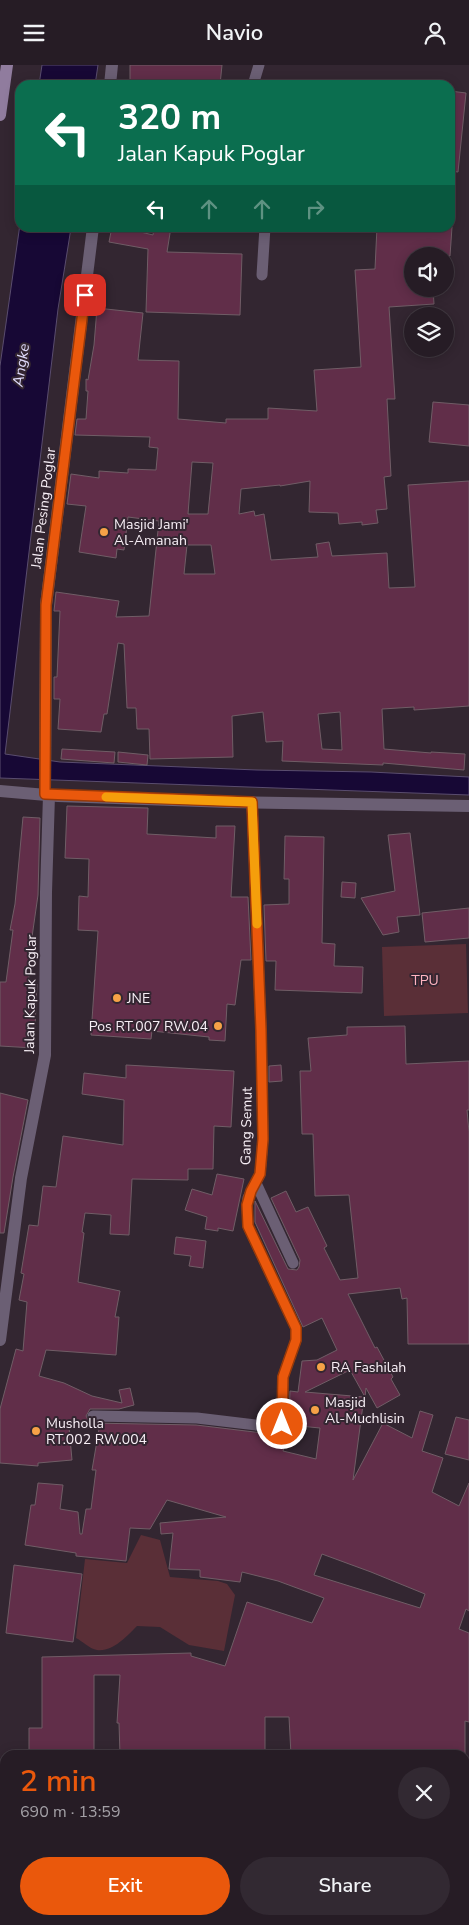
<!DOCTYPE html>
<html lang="en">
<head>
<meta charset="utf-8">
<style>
  body { margin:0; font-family:"Nunito Sans",sans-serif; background:#322932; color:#f1f3f6; height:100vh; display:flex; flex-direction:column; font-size:19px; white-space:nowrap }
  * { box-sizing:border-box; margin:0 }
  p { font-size:16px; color:#a4a1a7 }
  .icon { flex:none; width:28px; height:28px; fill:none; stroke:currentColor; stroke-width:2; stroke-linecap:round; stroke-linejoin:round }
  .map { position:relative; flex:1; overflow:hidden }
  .sheet { position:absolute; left:0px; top:1685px; width:470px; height:175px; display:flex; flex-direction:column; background:#261c25; border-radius:15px 15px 0 0; box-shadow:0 2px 12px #0003,0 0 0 1px #423a42 }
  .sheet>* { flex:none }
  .guide { position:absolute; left:15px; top:15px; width:440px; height:152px; border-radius:15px; box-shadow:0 2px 12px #0003,0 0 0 1px #423a42; background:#0b6e4f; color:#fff; overflow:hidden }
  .controls { position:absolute; left:404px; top:182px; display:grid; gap:10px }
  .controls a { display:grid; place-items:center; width:50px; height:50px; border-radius:50%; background:#261c25; box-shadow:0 2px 12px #0003,0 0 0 1px #423a42; font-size:25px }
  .pin { position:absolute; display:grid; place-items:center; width:42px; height:42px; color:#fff; margin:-21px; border-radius:10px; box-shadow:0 2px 8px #0006 }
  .me { position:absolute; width:55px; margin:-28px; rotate:0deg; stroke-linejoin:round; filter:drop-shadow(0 0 4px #0008) }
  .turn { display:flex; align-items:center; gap:18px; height:105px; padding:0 20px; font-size:22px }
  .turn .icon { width:65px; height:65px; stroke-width:2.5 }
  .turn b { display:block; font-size:35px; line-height:42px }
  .lanes { display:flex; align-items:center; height:48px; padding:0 20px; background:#0003; justify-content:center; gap:25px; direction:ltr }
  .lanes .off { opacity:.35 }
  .round { display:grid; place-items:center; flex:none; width:52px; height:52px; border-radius:26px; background:#322932 }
  .head { display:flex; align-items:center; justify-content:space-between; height:85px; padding:0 20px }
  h1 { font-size:30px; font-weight:600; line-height:38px; color:#ea580c }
  .cta { display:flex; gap:10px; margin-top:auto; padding:10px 20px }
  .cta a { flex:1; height:58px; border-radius:30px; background:#ea580c; color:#fff; font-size:20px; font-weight:600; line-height:58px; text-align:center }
  .cta a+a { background:#322932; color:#f1f3f6 }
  header { display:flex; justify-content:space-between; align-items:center; height:65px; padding:0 20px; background:#261c25; font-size:22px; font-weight:600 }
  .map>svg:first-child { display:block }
  .green { fill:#5a2f37 }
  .water { fill:#170835; stroke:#5a4d6f }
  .building { fill:#612e49; stroke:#705d66; fill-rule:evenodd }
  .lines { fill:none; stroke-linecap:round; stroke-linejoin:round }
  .minor { stroke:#6b5f74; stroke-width:11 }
  .tertiary { stroke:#6b5f74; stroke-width:12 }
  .secondary { stroke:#907c9e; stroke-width:12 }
  .route-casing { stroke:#983908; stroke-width:12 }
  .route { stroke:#ea580c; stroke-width:9 }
  .slow { stroke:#f59e0b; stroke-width:9 }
  .poi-dot { fill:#f6a247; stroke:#332631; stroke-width:2 }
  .labels { text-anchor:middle; stroke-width:4; stroke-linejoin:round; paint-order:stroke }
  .street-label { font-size:14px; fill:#f8eff6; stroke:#332631 }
  .poi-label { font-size:14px; fill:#f8eff6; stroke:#332631; text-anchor:start }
  .park-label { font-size:14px; fill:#ffb4c0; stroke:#332631 }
  .water-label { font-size:15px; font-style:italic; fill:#dfdafb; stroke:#332631 }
</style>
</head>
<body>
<header><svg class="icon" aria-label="menu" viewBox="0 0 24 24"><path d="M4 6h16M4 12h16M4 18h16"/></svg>Navio<svg class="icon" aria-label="person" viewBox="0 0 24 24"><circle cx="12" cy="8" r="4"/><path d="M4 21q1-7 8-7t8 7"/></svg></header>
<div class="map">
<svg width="469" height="1860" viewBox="0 0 469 1860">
  <rect width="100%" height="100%" fill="#332631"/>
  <g class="green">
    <path d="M466 879 468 948 384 951 382 882Z"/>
    <path d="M141 1470 160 1475 170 1512 218 1516 227 1519 235 1530 224 1586 189 1580 160 1562 137 1561C127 1571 113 1587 97 1585 90 1584 82 1576 76 1573L85 1494 127 1498Z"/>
  </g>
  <g class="water">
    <path d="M42 0H98L95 20H39Z"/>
    <path d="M20 159V162L71 163 58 244 5 689 60 697 257 705 371 707 469 712V730L0 713V301Z"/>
  </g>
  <g class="building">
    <path d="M130 0H222L220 20H130Z"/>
    <path d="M450 26 466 28 458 107 450 106Z"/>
    <path d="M112 162H120L153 170 154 162H171L167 187 242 189 240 250 146 247 148 184 109 177Z"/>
    <path d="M377 162H452L450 191 412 190V224H433L434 239 389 242 395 334H387L391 411 384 412 387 444 376 445 378 458 362 460V457L339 459 338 448 309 447 310 416 280 421V420L241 424 239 449 254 446 255 451 264 449 271 495 318 492 316 479 329 477 332 491 387 488 389 523 415 522 408 420 469 416V641L414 645V642L382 644 384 684 431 688V687L465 689 464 705 383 698V700L282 696 283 676 266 677 263 647 232 651 233 692 150 694 149 664H137L136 643H127L124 579 118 578 107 649H104L101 667 58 664 60 634H54V612H57L60 546H54L56 527 119 536 116 552 149 551 159 456 128 452 124 485 117 484 116 493 79 487 86 441 67 439 71 409 99 413V406L128 408V404L156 405 158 383 149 382 150 372 75 370 77 354H86L88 326H86V314L88 315 94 280 97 243 143 248 138 295 179 296 178 354 226 358V354H268V343L317 346 314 305 361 302 355 205 375 204ZM192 397 213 398 208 449H188ZM187 480H211L215 509H184ZM340 647 342 685 322 684 318 649Z"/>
    <path d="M433 337 469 340V381L429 377Z"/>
    <path d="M62 684 115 687 114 698 61 694Z"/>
    <path d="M118 687 148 690 147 700 118 697Z"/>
    <path d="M67 741 148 743 147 769 216 773V761H235L231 832H248L251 895H241L235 940 227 939 225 976 209 975V972L152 966 151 974 91 970 98 866 78 865 79 831 88 832 89 794 65 793Z"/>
    <path d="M23 752 40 753 38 830 31 879H33L28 919H37L34 983 0 981V917H6L13 865H10L15 839Z"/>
    <path d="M410 768 420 850 397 852 399 867 383 870 361 833 395 826 388 770Z"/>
    <path d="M285 771 324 772 322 878 335 879 334 901 363 902 362 928 275 925 276 896H266L264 840 289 839V814H284Z"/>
    <path d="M342 817 356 818 355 833 341 832Z"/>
    <path d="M469 843V873L425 877 422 848Z"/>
    <path d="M405 961 406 999 469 996V1045H467L469 1067V1279H408L407 1233 402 1234 400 1223 348 1229 375 1283 377 1282 393 1312 391 1314 400 1330 377 1343 366 1323 365 1332 350 1305 305 1327 364 1332 353 1415 383 1358 412 1373 420 1346 433 1350 422 1386 443 1393 432 1427 459 1441 469 1418V1546L466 1544 459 1564 469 1568V1657L465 1656V1690H291L289 1652H265V1690H120L119 1658H117L120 1610H94V1690H29V1663H42V1592L191 1588V1591L225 1601 247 1537 312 1558 324 1533 278 1516 242 1507 240 1517 200 1512V1505L169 1504 173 1468 161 1469 160 1458 226 1452 167 1435 150 1464 130 1463 126 1496 76 1491V1488L25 1480 31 1440H35L38 1418 63 1420 60 1444 78 1447 80 1469H82L86 1444H91L96 1405H92L99 1364 69 1362 72 1395 38 1398V1401L0 1398V1344L16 1284 23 1286 27 1237 19 1235 24 1209 21 1208 29 1160 38 1161 43 1121 56 1122 63 1071 123 1080 124 1035 82 1029 84 1008 126 1013V1000L234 1006 231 1062 214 1061 213 1104H188V1115L132 1114 129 1170 110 1169 111 1150 85 1148 82 1167 84 1168 78 1217 120 1226 115 1252H119L116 1290 46 1285 39 1311 64 1318 92 1331 122 1338 119 1325 130 1323 134 1340 119 1344H90L86 1351 90 1358 196 1360 271 1369 281 1368 287 1370 283 1386 316 1394 320 1363 289 1360 290 1326 298 1327 302 1296 317 1295 337 1285 322 1253 303 1262 255 1157V1136L288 1204 297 1205 299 1202 300 1195 271 1133 286 1126 296 1147 308 1142 327 1181 324 1183 340 1215 358 1213 349 1130 315 1131 313 1069H302L300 1006H311L308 973 347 970V962ZM322 1489 371 1507 425 1529 420 1543 314 1510Z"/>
    <path d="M281 1000 282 1016 269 1017V1001Z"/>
    <path d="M0 1028 28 1035 13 1112 4 1168H0Z"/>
    <path d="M217 1109 244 1114 233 1166 218 1163V1166L205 1164 207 1152 185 1145 192 1124 212 1130Z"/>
    <path d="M176 1172 206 1176 203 1203 189 1201 191 1191 174 1189Z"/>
    <path d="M456 1352 469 1355V1395L445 1389Z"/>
    <path d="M14 1500 82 1509 73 1577 6 1568Z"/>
  </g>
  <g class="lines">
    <g class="minor">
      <path d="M253 20 259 0"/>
      <path d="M262 210 265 162"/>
      <path d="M256 1118 293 1198"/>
      <path d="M93 1351 197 1353 272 1362H277L282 1359 283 1312 296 1275V1263L248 1161 247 1140 248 1133 260 1109 263 1074 261 965 252 737"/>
      <path d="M465 1761H469"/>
      <path d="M0 1777H5"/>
    </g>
    <g class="tertiary">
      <path d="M110 20 112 0"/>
      <path d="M0 726 58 731 230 737 469 741"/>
      <path d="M45 729 46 540 93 162"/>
      <path d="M0 1275 21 1113 45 990 46 827 49 730"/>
    </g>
    <path class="secondary" d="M0 50 7 0"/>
  </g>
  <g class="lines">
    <defs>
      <path id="route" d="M85 230 46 540 45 729 252 737 261 965 263 1074 260 1109 251 1126 247 1140 248 1161 296 1263V1275L283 1312 282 1359"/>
    </defs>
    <use href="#route" class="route-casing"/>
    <use href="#route" class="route"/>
    <path class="slow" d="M106 732 252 737 257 859"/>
  </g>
  <g class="poi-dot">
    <circle cx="104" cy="467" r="5"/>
    <circle cx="117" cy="933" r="5"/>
    <circle cx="218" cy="961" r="5"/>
    <circle cx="321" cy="1302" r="5"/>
    <circle cx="315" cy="1345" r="5"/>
    <circle cx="36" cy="1366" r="5"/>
  </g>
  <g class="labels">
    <g class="street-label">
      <text transform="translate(43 443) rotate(-83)" y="5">Jalan Pesing Poglar</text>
      <text transform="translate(30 929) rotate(-89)" y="5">Jalan Kapuk Poglar</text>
      <text transform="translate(246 1061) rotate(-89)" y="5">Gang Semut</text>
    </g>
    <g class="poi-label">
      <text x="114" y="464">Masjid Jami'<tspan x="114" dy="16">Al-Amanah</tspan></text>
      <text x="127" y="938">JNE</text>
      <text x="208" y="966" text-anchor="end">Pos RT.007 RW.04</text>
      <text x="331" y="1307">RA Fashilah</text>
      <text x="325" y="1342">Masjid<tspan x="325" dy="16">Al-Muchlisin</tspan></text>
      <text x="46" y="1363">Musholla<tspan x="46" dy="16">RT.002 RW.004</tspan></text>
    </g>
    <g class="park-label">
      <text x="425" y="920">TPU</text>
    </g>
    <g class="water-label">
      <text transform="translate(21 300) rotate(-81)" y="5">Angke</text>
    </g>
  </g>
</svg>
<div class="controls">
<a><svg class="icon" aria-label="sound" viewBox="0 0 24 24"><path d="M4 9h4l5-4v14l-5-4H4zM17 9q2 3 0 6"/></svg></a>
<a><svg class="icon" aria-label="layers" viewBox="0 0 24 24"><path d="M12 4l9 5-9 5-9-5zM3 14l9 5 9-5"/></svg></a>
</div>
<div class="pin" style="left:85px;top:230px;background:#d93025"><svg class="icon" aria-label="arrive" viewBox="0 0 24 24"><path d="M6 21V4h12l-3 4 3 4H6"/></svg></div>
<svg class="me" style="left:282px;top:1359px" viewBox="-20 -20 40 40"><circle r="17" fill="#ea580c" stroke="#fff" stroke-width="3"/><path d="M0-11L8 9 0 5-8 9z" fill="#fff"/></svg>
<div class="guide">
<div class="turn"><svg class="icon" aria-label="left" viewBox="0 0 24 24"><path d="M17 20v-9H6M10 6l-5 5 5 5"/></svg><div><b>320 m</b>Jalan Kapuk Poglar</div></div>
<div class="lanes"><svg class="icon" aria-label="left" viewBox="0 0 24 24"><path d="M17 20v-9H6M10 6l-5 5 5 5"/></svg><svg class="icon off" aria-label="ahead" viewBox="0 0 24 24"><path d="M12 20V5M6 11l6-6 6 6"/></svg><svg class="icon off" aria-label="ahead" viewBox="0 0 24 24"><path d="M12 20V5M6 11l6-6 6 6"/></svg><svg class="icon off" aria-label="right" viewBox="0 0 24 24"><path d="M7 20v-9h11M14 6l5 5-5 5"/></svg></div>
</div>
<section class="sheet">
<div class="head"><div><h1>2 min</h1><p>690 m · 13:59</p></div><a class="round"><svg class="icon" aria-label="close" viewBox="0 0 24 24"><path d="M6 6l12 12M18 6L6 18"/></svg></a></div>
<div class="cta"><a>Exit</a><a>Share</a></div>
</section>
</div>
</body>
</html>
